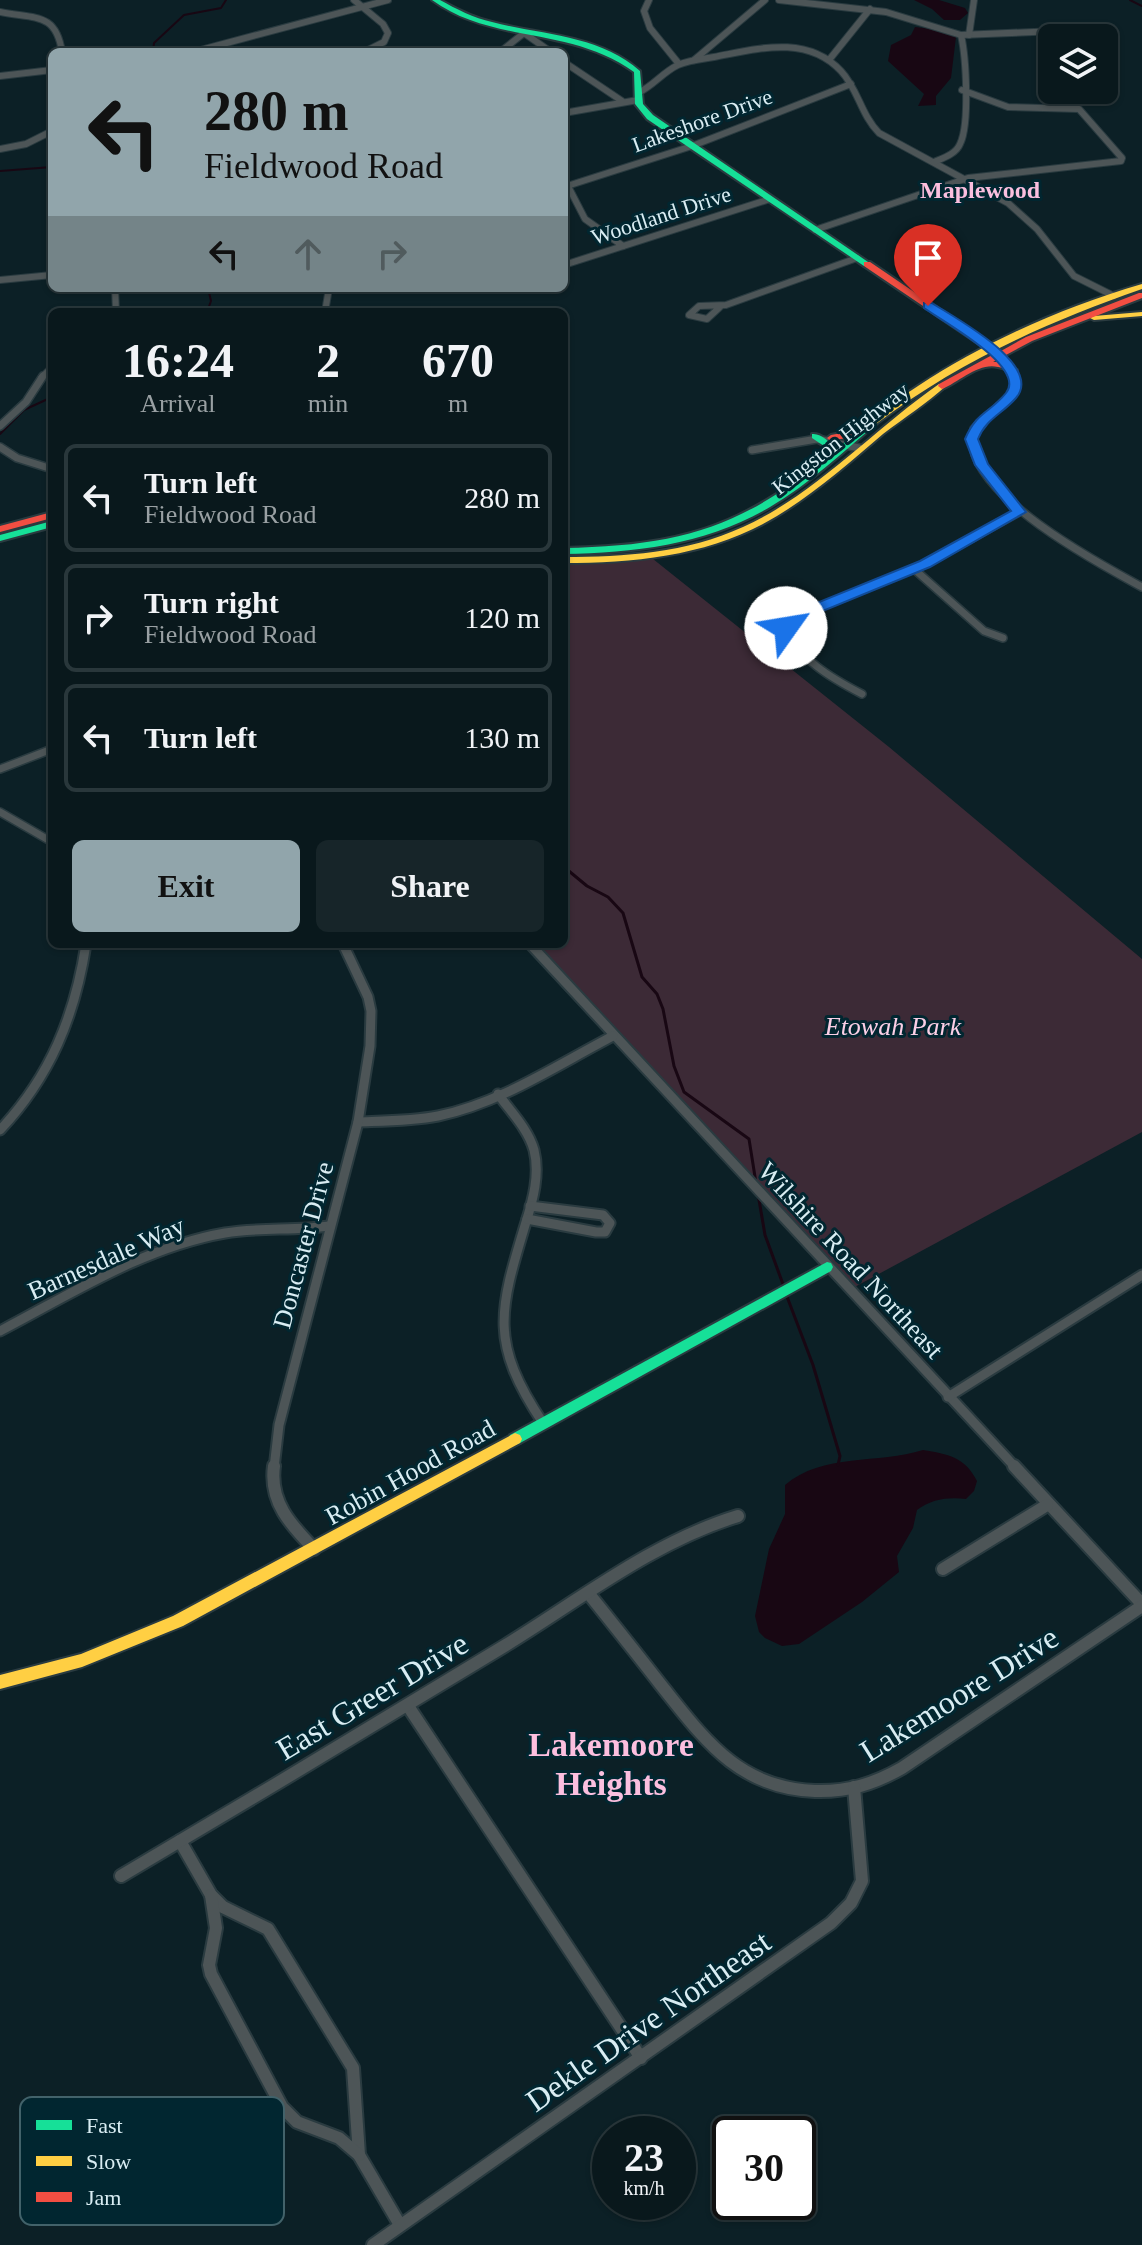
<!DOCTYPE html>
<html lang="en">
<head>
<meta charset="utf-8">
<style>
  body { margin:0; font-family:Georgia,serif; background:#172529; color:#f1f3f6; height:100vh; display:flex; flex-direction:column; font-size:30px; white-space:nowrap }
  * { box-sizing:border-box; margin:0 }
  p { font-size:26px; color:#99a0a3 }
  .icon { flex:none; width:44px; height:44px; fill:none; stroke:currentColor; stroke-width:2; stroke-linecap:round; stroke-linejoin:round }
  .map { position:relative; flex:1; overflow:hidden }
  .sheet { position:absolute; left:48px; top:308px; width:520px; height:640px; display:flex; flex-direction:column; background:#09181c; border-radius:12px; box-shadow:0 2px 6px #0004,0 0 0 2px #29373b }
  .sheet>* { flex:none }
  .banner { position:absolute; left:48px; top:48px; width:520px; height:244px; border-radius:12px; box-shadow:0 2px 6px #0004,0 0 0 2px #29373b; background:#91a5ab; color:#111; overflow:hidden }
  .buttons { position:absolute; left:1038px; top:24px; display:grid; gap:16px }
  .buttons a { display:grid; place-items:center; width:80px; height:80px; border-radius:12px; background:#09181c; box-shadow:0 2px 6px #0004,0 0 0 2px #29373b; font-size:40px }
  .speed { position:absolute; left:592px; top:2116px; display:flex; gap:16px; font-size:40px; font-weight:700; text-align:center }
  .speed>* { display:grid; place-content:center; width:104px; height:104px; border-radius:50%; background:#09181c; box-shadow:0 2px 6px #0004,0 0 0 2px #29373b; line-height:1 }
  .speed small { font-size:20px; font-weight:400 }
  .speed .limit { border:4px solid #111; border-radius:12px; background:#fff; color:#111 }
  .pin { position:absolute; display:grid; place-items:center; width:68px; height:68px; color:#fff; margin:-82px -34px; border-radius:50% 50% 50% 0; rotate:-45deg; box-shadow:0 0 8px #0007 }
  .pin .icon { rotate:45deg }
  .me { position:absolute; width:88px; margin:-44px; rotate:58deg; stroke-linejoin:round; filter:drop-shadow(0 0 6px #0008) }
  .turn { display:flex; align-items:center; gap:28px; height:168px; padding:0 24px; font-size:36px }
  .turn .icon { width:104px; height:104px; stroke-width:2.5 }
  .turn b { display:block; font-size:56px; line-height:68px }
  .lanes { display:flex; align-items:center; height:76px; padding:0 24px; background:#0003; justify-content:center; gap:40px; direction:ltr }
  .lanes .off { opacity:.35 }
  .eta { display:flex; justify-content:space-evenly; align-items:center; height:136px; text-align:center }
  .eta b { font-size:48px; font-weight:700; line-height:56px }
  .primary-button { display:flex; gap:16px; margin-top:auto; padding:16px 24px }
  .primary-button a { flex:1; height:92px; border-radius:12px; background:#91a5ab; color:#111; font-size:32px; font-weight:700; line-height:92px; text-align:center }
  .primary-button a+a { background:#172529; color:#f1f3f6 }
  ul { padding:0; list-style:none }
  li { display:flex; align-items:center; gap:24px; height:108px; margin:0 16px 12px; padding:0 8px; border:4px solid #29373b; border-radius:12px }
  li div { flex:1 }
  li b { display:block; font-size:30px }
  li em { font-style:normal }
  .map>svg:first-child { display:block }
  .green { fill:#3c2a36 }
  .water { fill:#180713 }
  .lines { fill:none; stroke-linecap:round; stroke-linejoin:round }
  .stream-far1 { stroke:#180713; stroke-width:2 }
  .stream { stroke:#180713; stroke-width:3 }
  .street-far3-casing { stroke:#2a3b40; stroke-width:8 }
  .street-far2-casing { stroke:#2a3b40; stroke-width:10 }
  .street-far1-casing { stroke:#2a3b40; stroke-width:13 }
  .street-casing { stroke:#2a3b40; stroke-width:16 }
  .fast-casing { stroke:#2a3b40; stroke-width:4 }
  .slow-casing { stroke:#2a3b40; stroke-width:4 }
  .jam-casing { stroke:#2a3b40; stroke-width:4 }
  .street-far3 { stroke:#4d5557; stroke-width:6 }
  .street-far2 { stroke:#4d5557; stroke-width:7 }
  .street-far1 { stroke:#4d5557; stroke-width:9 }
  .street { stroke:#4d5557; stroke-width:12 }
  .fast { fill:#16e098; fill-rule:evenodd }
  .slow { fill:#ffcf43; fill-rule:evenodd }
  .jam { fill:#f24e42; fill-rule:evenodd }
  .route { fill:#1a73e8; stroke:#114b97; stroke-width:2 }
  .labels { text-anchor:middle; stroke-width:6; stroke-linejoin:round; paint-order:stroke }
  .far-street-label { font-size:22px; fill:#d9edf3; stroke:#012630 }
  .far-neighbourhood-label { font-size:24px; font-weight:bold; fill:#fbbfdf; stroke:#012630 }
  .park-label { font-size:26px; font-style:italic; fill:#fbcfe6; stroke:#012630 }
  .street-label { font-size:26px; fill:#d9edf3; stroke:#012630 }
  .near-street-label { font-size:32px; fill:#d9edf3; stroke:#012630 }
  .near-neighbourhood-label { font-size:34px; font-weight:bold; fill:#fbbfdf; stroke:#012630 }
  .key { fill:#012630; stroke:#42626a; stroke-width:2 }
  .key-label { font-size:22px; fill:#d9edf3 }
</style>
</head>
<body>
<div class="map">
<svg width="1142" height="2245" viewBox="0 0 1142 2245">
  <rect width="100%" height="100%" fill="#0c2026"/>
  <path class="green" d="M564 555H648L889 747 1142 959V1132L849 1290 530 944H564Z"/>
  <g class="water">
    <path d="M914 0H939L965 8 968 13 960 20H944L932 9Z"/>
    <path d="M915 27 940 30 956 37 951 78 936 96V105L918 106 924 94 888 61 891 45 911 35Z"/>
    <path d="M923 1450C948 1454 965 1457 977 1481L974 1491 966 1499C948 1497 932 1499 917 1510L913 1528 897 1556 899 1572 862 1602 799 1644 782 1646 765 1638 759 1632 755 1616 769 1549 785 1514V1485C822 1453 879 1464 923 1450Z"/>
  </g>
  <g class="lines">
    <g class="stream-far1">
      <path d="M1130 0 1142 6"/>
      <path d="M153 52 154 43 184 15 221 8 226 0"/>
      <path d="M0 171 52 167"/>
      <path d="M207 312 211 301 208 288"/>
      <path d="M0 434 24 410 52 397"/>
    </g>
    <g class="stream">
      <path d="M564 867 587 886 608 897 623 913 642 977 657 994 663 1009 674 1066 684 1092 749 1139 756 1183"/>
      <path d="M758 1194 765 1235 784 1287"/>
      <path d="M786 1294 813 1365 840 1456 838 1465"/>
    </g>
    <defs>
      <g id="street-far3">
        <path d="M354 0 383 24 388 33 384 42 364 52"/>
        <path d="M649 0 644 11 650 28 679 64"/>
        <path d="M779 0 886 12 961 35 1105 29"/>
        <path d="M0 12C35 19 56 12 62 52"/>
        <path d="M969 35 974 0"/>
        <path d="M193 52 388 0"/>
        <path d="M500 52 524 33 551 52"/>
        <path d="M694 60 765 0"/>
        <path d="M829 60 870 9"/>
        <path d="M564 62 622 101"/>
        <path d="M0 76 52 70"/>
        <path d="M638 93C653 86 663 72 678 65 689 60 702 59 714 57 757 49 806 34 841 71 858 89 861 115 879 133L1008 203 1037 229 1074 276 1114 296"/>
        <path d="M564 113 638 100"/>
        <path d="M0 149 26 144 52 131"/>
        <path d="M934 162C943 158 956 154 960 144 970 124 966 57 961 35"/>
        <path d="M568 186 585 219 623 246"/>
        <path d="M564 187 692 146 851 84"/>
        <path d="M815 230 968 178 1121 161 1122 158 1079 109 1008 107 962 90"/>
        <path d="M564 265 770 199"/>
        <path d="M0 280 52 275"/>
        <path d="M115 288 116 312"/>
        <path d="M721 306 707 319 689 315 699 306 726 305 857 258"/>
        <path d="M325 312 329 288"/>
        <path d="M998 353 1011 366 1014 378"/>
        <path d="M41 378 52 367"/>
      </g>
      <g id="street-far2">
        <path d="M1014 376 1016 385 1011 395 974 429C956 489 1100 564 1142 587"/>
        <path d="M0 426 26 402 43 376"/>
        <path d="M0 447 17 458 52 469"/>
        <path d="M752 450 817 439 859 448"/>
        <path d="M914 569 984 631 1003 638"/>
        <path d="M862 694C833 679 795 658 786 624L798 616 925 564 1019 512"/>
        <path d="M0 769 52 749"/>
        <path d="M0 812 52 842"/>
      </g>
      <g id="street-far1">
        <path d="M530 944 1016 1468"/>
        <path d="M498 1094C511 1112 528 1129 534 1150 540 1174 533 1200 526 1222 499 1311 489 1342 543 1423"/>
        <path d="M358 1122C385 1121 412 1121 438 1116 501 1103 557 1065 613 1036"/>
        <path d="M0 1130C50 1077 75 1016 86 944"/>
        <path d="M527 1219 596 1232H605L610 1223 603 1215 530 1206"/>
        <path d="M0 1331C71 1294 144 1247 225 1233 259 1227 294 1231 329 1226"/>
        <path d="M948 1397 1142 1275"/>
        <path d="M274 1468 279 1425 358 1122 370 1046 371 1011 368 997 343 944"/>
      </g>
      <g id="street">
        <path d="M274 1466C269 1502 291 1525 314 1549"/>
        <path d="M1014 1466 1142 1604"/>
        <path d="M943 1569 1047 1505"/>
        <path d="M589 1594C613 1624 637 1654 661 1685 705 1740 738 1788 815 1791 848 1792 874 1784 902 1768L1142 1606"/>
        <path d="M408 1706 641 2058"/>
        <path d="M180 1841 211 1895 223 1907 268 1929 353 2068 359 2155 400 2225"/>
        <path d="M121 1876C250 1800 378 1723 506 1645 581 1599 653 1542 738 1516"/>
        <path d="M211 1895 216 1928 209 1965 211 1974 282 2107 297 2122 339 2138 359 2155"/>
        <path d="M373 2245 831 1923 851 1903 862 1881 854 1787"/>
      </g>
      <g id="fast">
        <path d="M432 0H440C456 9 474 18 492 22 542 35 600 35 640 71L643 104 653 115 871 264 864 266 647 119 635 104 634 72C571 26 492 44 432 0Z"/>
        <path d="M873 419 877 422 876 424C842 453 809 484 770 507 708 544 635 553 564 554V548C676 546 741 529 828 456L824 446 812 438V434C821 433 831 442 834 451Z"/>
        <path d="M52 521V527L0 541V535Z"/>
        <path d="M827 1262 831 1263 833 1267 831 1271 520 1443 515 1445 510 1443 508 1439 510 1435Z"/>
      </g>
      <g id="slow">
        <path d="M1142 284V289C1045 323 958 362 876 424L869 422C883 408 901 397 918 386 986 341 1064 307 1142 284Z"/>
        <path d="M1142 312V316L1094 320 1090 318 1094 316Z"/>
        <path d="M939 384 946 386C927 403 904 418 883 434 849 463 815 493 777 516 713 555 637 563 564 563V557C625 557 686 553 743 527 816 494 873 430 939 384Z"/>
        <path d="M515 1433 520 1435 522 1439 520 1443 183 1626 82 1667 0 1689V1675L81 1654 173 1616Z"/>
      </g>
      <g id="jam">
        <path d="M864 262H870L1001 351 1026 337 1139 293H1142V298L1032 341 993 362H1003L1017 370V374C1009 373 1006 368 998 367 979 362 959 382 942 389L938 386 939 384 994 354 864 266Z"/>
        <path d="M858 430 862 433 861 435 831 441 827 438 831 435Z"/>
        <path d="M52 512V518L0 532V526Z"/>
      </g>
    </defs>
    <use href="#street-far3" class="street-far3-casing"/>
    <use href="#street-far2" class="street-far2-casing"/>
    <use href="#street-far1" class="street-far1-casing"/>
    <use href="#street" class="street-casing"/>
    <use href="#fast" class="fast-casing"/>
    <use href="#slow" class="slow-casing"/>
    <use href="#jam" class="jam-casing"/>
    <use href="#street-far3" class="street-far3"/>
    <use href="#street-far2" class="street-far2"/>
    <use href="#street-far1" class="street-far1"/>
    <use href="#street" class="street"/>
    <use href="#fast" class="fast"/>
    <use href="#slow" class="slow"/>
    <use href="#jam" class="jam"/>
  </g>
  <path class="route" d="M924 303H932C955 318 1044 365 1016 398 1002 414 986 419 978 439L988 464 1026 512 930 567 803 619 791 631H780L779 624 792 613 920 561 1011 511 975 465 965 439C977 411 990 413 1006 393 1027 367 942 321 924 308Z"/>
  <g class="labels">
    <g class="far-street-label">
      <text transform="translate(702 120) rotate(-20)" y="8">Lakeshore Drive</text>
      <text transform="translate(661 215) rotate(-18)" y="8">Woodland Drive</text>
      <text transform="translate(840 438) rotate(-38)" y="8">Kingston Highway</text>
    </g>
    <g class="far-neighbourhood-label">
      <text x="980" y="198">Maplewood</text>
    </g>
    <g class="park-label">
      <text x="893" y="1035">Etowah Park</text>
    </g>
    <g class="street-label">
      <text transform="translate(303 1245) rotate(-75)" y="9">Doncaster Drive</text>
      <text transform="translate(106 1258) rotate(-24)" y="9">Barnesdale Way</text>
      <text transform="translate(851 1260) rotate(47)" y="9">Wilshire Road Northeast</text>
      <text transform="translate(410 1472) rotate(-29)" y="9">Robin Hood Road</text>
    </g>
    <g class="near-street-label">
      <text transform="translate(959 1694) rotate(-32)" y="11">Lakemoore Drive</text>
      <text transform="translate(372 1696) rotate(-31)" y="11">East Greer Drive</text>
      <text transform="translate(648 2021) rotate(-35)" y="11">Dekle Drive Northeast</text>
    </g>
    <g class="near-neighbourhood-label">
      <text x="611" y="1756">Lakemoore<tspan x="611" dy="39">Heights</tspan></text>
    </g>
  </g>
  <rect x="20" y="2097" width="264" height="128" rx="12" class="key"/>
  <rect x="36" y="2120" width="36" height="10" fill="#16e098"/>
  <rect x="36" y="2156" width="36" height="10" fill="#ffcf43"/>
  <rect x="36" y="2192" width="36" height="10" fill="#f24e42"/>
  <g class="key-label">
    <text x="86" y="2133">Fast</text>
    <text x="86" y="2169">Slow</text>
    <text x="86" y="2205">Jam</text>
  </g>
</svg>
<div class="buttons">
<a><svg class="icon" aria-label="layers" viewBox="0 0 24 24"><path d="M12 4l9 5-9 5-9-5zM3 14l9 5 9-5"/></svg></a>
</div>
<div class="speed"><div>23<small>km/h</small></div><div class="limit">30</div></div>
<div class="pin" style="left:928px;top:306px;background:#d93025"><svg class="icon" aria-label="arrive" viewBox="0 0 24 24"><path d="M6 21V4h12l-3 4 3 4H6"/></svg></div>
<svg class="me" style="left:786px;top:628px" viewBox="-20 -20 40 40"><circle r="19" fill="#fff"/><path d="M0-13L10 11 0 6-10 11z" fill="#1a73e8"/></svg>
<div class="banner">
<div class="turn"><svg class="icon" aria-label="left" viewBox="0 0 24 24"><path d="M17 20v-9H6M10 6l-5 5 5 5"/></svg><div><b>280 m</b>Fieldwood Road</div></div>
<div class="lanes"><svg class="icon" aria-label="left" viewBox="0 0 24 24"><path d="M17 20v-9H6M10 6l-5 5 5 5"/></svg><svg class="icon off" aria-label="ahead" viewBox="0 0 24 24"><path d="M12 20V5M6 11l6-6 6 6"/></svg><svg class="icon off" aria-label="right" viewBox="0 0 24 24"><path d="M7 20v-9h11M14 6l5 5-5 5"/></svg></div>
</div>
<section class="sheet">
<div class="eta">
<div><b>16:24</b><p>Arrival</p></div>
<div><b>2</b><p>min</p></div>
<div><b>670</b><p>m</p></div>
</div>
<ul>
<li><svg class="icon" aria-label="left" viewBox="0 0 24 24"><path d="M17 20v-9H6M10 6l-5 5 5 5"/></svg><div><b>Turn left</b><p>Fieldwood Road</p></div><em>280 m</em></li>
<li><svg class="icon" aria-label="right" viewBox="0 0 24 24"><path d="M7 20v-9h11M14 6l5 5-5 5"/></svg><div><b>Turn right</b><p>Fieldwood Road</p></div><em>120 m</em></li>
<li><svg class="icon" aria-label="left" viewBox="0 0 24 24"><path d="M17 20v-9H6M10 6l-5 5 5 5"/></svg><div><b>Turn left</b></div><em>130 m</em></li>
</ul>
<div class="primary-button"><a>Exit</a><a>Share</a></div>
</section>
</div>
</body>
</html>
